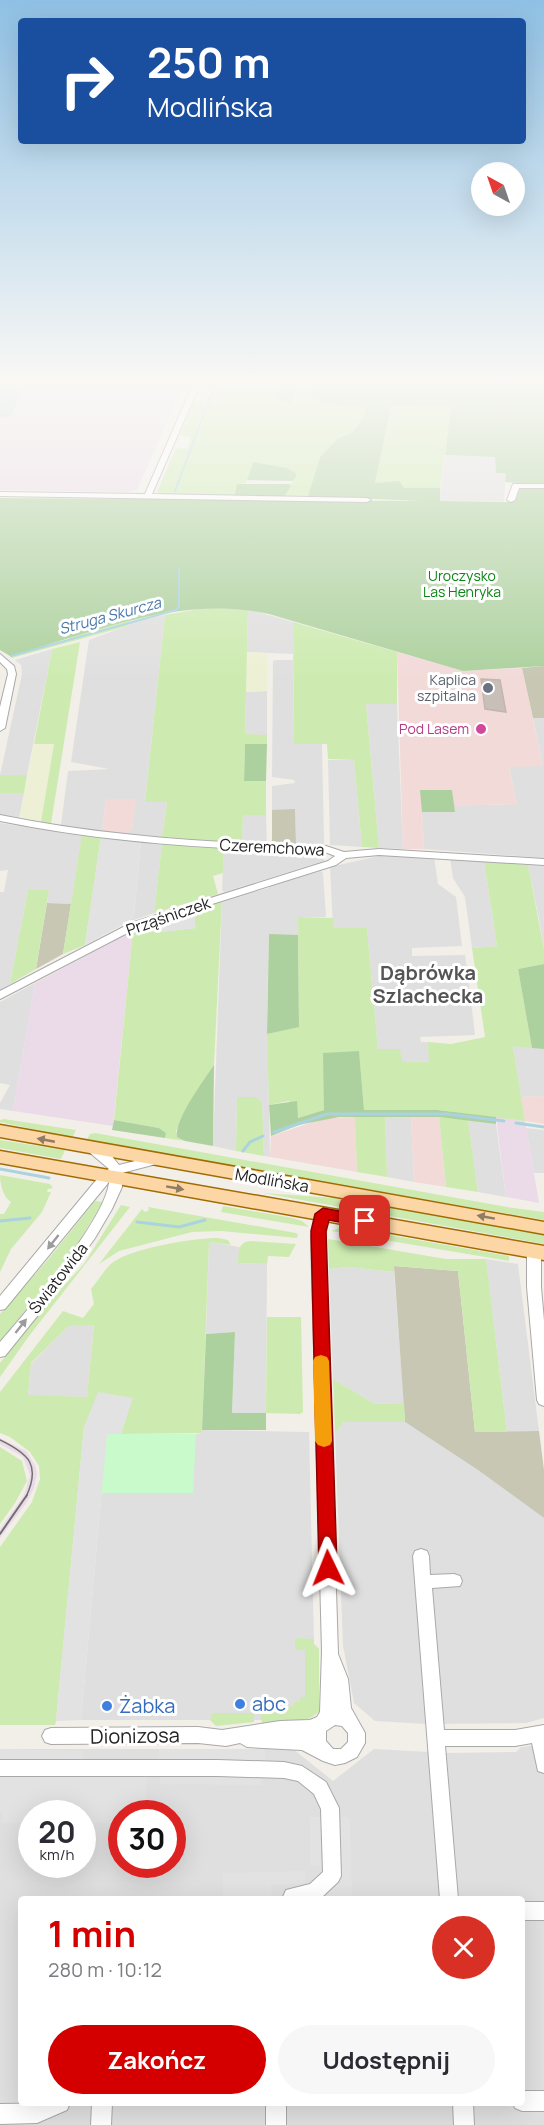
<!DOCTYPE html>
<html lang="pl">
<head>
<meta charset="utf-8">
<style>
  body { margin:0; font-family:Manrope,sans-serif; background:#f7f7f7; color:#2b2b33; height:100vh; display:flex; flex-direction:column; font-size:22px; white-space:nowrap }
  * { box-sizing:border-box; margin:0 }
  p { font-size:20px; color:#7c7c81 }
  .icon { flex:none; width:33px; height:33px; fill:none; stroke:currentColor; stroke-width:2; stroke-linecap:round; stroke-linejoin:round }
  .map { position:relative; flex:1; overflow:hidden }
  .panel { position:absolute; left:18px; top:1896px; width:507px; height:210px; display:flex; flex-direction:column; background:#fff; border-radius:6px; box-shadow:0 6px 24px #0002 }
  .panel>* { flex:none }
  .top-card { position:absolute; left:18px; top:18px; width:508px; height:126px; border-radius:6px; box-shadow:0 6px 24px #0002; background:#1a4fa0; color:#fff; overflow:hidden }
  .needle { width:39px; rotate:320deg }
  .fabs { position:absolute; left:471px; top:162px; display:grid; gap:12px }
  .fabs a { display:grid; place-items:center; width:54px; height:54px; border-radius:50%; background:#fff; box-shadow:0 6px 24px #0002; font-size:30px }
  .speed { position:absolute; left:18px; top:1800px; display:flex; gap:12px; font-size:30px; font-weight:700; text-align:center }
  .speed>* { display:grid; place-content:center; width:78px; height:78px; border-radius:50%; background:#fff; box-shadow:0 6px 24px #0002; line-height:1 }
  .speed small { font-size:15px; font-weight:400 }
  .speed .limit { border:9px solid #d22; background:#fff; color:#111 }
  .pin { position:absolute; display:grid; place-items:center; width:51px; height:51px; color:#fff; margin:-26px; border-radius:12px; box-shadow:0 3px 9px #0006 }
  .me { position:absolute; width:66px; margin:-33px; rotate:358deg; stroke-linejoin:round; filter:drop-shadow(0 0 4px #0008) }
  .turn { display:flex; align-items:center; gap:21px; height:126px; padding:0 30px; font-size:27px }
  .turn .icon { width:78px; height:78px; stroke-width:2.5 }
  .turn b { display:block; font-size:42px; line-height:51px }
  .round { display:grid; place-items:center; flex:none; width:63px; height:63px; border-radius:32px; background:#f7f7f7 }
  .overview { display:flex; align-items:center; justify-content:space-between; height:102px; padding:0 30px }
  h1 { font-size:36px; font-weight:700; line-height:45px; color:#d40000 }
  .cta { display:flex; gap:12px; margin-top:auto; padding:12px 30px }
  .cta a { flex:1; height:69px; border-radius:36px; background:#d40000; color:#fff; font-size:24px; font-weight:700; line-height:69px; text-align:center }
  .cta a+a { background:#f7f7f7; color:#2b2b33 }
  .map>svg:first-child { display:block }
  .residential { fill:#e0dfdf; fill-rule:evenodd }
  .commercial { fill:#f2dad9 }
  .industrial { fill:#ebdbe8 }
  .construction { fill:#c7c7b4 }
  .farmland { fill:#eef0d5 }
  .grass { fill:#cdebb0; fill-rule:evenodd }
  .forest { fill:#add19e }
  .park { fill:#c8facc }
  .parking { fill:#e2e2e2 }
  .water { fill:#aad3df }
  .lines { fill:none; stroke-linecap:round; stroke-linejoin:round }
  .stream-far1 { stroke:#aad3df; stroke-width:2 }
  .stream { stroke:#aad3df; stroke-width:3 }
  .building { fill:#c7bfb8; stroke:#c4b6ab; stroke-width:1.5 }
  .minor-casing { stroke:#a9a9a9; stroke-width:2 }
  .major-casing { stroke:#a06b00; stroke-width:3 }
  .minor { fill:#fff; fill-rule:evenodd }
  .major { fill:#fcd6a4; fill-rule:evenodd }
  .tram-far1 { stroke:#707070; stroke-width:1.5 }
  .tram { stroke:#707070; stroke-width:2 }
  .oneway { fill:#8f7c63 }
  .oneway2 { fill:#9c9c9c }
  .route { fill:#d40000; stroke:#8a0000; stroke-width:1.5 }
  .slow { fill:#f59e0b }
  .worship-dot { fill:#6b7280; stroke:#fff; stroke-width:2 }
  .hotel-dot { fill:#d1479c; stroke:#fff; stroke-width:2 }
  .shop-dot { fill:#3f7fe0; stroke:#fff; stroke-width:2 }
  .labels { text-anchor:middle; stroke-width:6; stroke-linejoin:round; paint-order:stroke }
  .far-park-label { font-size:14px; fill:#0c8416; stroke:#fff }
  .far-worship-label { font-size:14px; fill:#5b616d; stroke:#fff; text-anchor:end }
  .far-hotel-label { font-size:14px; fill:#b23c85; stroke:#fff; text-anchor:end }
  .far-water-label { font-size:15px; font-style:italic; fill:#4a7aab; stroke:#fff }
  .street-label { font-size:16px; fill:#222; stroke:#fff }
  .quarter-label { font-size:20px; font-weight:bold; fill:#555; stroke:#fff }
  .near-shop-label { font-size:20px; fill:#366cbe; stroke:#fff; text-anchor:start }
  .near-street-label { font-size:20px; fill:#222; stroke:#fff }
</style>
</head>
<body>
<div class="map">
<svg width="544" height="2125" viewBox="0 0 544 2125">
  <rect width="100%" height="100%" fill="#f2efe9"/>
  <g class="residential">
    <path d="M445 455 495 457 506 473 504 501H439Z"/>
    <path d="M248 609 293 622V654L247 652Z"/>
    <path d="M165 615 145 801 167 802 162 837 128 834 132 829 135 799H106L102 831 61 825 68 771 109 769 71 762 89 640 127 626 128 621Z"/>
    <path d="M52 649 27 775H0L22 674 21 665 15 660Z"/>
    <path d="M276 660H293L294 743 322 744 324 845 296 844 295 810H272V786L295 783 294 780 272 777 273 661Z"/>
    <path d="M267 691V735H245L246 692Z"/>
    <path d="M366 703 397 704 403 849 379 848Z"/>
    <path d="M533 718H544V858L424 849 422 812H455V806L474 805 517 804 509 766H543Z"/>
    <path d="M328 760H354L362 847 330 845Z"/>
    <path d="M0 793H24L19 819 0 814Z"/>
    <path d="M243 815H266L267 845 242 844Z"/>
    <path d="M0 823 82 836 71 904 47 903 49 890H28L10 984 0 990V892H4L8 870 0 871Z"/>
    <path d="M141 842 162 843 154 913 128 922 134 916Z"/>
    <path d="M224 848 324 852V861L224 892 222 890Z"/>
    <path d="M402 855 434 857 438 884 456 897 462 946 412 948V956L465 955 468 976 475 1035 420 1037 421 1042H428L430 1062 402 1061 378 1049 367 928H333L330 867 379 856Z"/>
    <path d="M450 858 484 861 497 946 472 948 465 897 453 878Z"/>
    <path d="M528 865 544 866V948L539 919Z"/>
    <path d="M321 871 323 873 326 917H298V935H269L267 1012 270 1157 264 1156 262 1102 256 1097H237L236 1151 213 1146 222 900 269 888 270 885Z"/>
    <path d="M35 983 13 1111 0 1109V1103L10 1085 0 1083V1002Z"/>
    <path d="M513 1045 544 1049V1096L521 1097Z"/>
    <path d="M385 1116 411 1117 414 1182 387 1177Z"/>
    <path d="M468 1120 496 1124 506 1197 478 1192Z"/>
    <path d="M526 1128 544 1130V1173H534Z"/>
    <path d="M209 1242 240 1247 238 1263 267 1264 266 1413H232L235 1332 206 1334Z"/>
    <path d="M486 1259 518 1264 539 1431 507 1432Z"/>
    <path d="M348 1267 394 1272 404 1403 375 1404 333 1379 329 1269Z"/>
    <path d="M94 1324 87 1397 28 1396 31 1364 69 1326Z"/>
    <path d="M344 1422H405L478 1470 544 1518V1718L526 1723 427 1724 375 1721 354 1703 343 1646 335 1433Z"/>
    <path d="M202 1430 309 1432 314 1644 319 1649V1712L307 1720H81L107 1434H196L202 1433Z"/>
    <path d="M544 1744V2125H0V1749H293L333 1781 374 1749 448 1753 516 1752 521 1747ZM32 1814H82V1864H32ZM122 1814H172V1864H122ZM21 1899H522V2103H21Z"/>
  </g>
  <g class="commercial">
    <path d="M397 652 463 671 522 668 543 766 509 767 517 804 474 805 455 806V812H422L424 849H403Z"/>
    <path d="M106 799H136L132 829 128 834 102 831Z"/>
    <path d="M544 1096V1124L525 1121 521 1097Z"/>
    <path d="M355 1117 357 1172 270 1157 271 1136 325 1118Z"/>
    <path d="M411 1117H439L446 1187 414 1182Z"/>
  </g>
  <g class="industrial">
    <path d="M0 383H184L137 490 129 492 0 490Z"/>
    <path d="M133 931 113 1126 13 1111 35 983Z"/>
    <path d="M496 1117 525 1121 539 1203 506 1197Z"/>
    <path d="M0 1438 26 1451 35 1465 37 1474 34 1488 27 1502 0 1538V1529L24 1495 30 1475 23 1457 0 1444Z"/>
  </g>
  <g class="construction">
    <path d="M544 666V718H533L522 668Z"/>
    <path d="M295 809 296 844 272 841V810Z"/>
    <path d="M47 903 71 904 63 954 36 969Z"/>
    <path d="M394 1266 458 1271 475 1432 539 1431 544 1470V1518L478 1470 405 1422Z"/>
  </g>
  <g class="farmland">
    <path d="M247 652 269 653 267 656V691L246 692Z"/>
    <path d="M34 744H54L41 822 19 819Z"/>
  </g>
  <g class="grass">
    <path d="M215 383H264L278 388 274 397 291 403 297 383H315L310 396 346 405 363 407 368 412 353 432 337 439 320 457 308 496 284 497 297 474 253 462 246 483 237 484 239 497 163 494 157 492 176 448 187 449 191 437 180 436 194 400 207 401Z"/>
    <path d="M391 406 451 407 440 488H404L375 484Z"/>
    <path d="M206 608 248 609 245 734 267 735V744H245L244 781H266V815H243L242 844 162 837 167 802H145L165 615Z"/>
    <path d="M128 621V626L12 658 10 656 66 640 77 634Z"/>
    <path d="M293 622 397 652V704H366L379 848 362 847 354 760 328 759 327 744H294Z"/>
    <path d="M80 642 51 824 41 822 54 744H34L52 649Z"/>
    <path d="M0 775H27L24 793H0Z"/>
    <path d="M82 834 101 837 85 945 63 954Z"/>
    <path d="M162 843 224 848 223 873 213 876 218 894 154 913Z"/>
    <path d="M484 861 528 865 544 949V964L518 969 532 1048 513 1046 525 1121 437 1110H364L359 1052 324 1110 298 1118 289 1101 269 1105 267 1034 299 1026 298 917 333 918 334 928H367L378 1049H400L402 1061 429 1062 428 1042 451 1044 485 1037 472 948 497 946Z"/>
    <path d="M28 890H49L36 969 10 984Z"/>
    <path d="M222 900 214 1065 191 1101 176 1131 177 1137 185 1141 165 1138 166 1133 159 1128 114 1120 133 931 160 932 195 928 194 913 197 908Z"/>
    <path d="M237 1097H256L262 1102 264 1156 236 1151Z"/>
    <path d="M385 1116 387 1177 357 1172 355 1117Z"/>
    <path d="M439 1117 468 1120 478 1192 446 1187Z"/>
    <path d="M4 1119 76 1130 72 1138 0 1122V1120Z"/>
    <path d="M95 1133 507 1207 544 1212V1220L86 1141 90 1134Z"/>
    <path d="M0 1140 65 1150 61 1159 0 1148Z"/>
    <path d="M0 1175 50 1184 53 1188 48 1189 47 1192H51L42 1212 11 1249 0 1272V1214H4L11 1202C3 1197 0 1184 0 1175Z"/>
    <path d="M263 1193 334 1198 544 1233V1244Z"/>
    <path d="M95 1201 103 1202 77 1245 0 1342V1314L46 1262Z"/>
    <path d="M121 1205 130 1207 29 1336 0 1377V1363L41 1310 84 1264Z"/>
    <path d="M223 1206 293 1218 302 1221 309 1227 221 1212Z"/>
    <path d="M148 1207 296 1233 298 1235 297 1238 221 1231 192 1232 119 1251 99 1264 142 1209 145 1212 149 1210Z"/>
    <path d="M343 1227 509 1256V1261L331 1231Z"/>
    <path d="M218 1238 228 1240 231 1245 209 1242 202 1433 121 1434 132 1398 87 1422 84 1427 56 1721 55 1725H0V1547L32 1502 40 1479 39 1466 30 1452 10 1437 0 1433V1392L63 1311 83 1318 94 1304 91 1289C98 1281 104 1270 112 1263 132 1248 193 1238 218 1238ZM94 1325 87 1397 28 1395 31 1363 69 1326Z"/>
    <path d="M328 1239 446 1259H486L507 1432H475L458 1271 394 1266V1272L348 1267 329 1269Z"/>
    <path d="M250 1241 296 1244 289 1257 268 1256 267 1264 238 1263C239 1252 237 1243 250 1241Z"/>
    <path d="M267 1317H301L303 1412 300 1414 266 1413Z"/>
    <path d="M333 1379 375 1404 404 1403 405 1422H344L335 1433Z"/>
    <path d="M0 1447 22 1461 27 1481 15 1503 0 1524Z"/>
    <path d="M295 1638 314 1639V1644L319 1649V1712L307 1720 262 1723 260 1713 262 1710H288V1707L294 1706V1702H300V1697H305V1650H295Z"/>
    <path d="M212 1713H254V1722L216 1726 210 1720Z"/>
  </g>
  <g class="forest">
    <path d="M264 383H297L291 403 274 398 278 388Z"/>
    <path d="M315 383H544V485L505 482 506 473H496L495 457 445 455 451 407 391 406 375 483 399 481 404 488H440V501L513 502 520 489H544V666L463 671 269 614C181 594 92 633 10 656L0 650V498L421 501 308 496 320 457 337 439 353 432 367 412 363 407C345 405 324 408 310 396Z"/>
    <path d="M253 462 287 468 297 474 293 481 247 480Z"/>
    <path d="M237 484H290L291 486 284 497H239L235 494Z"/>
    <path d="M245 744H267L266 781H244Z"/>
    <path d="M420 790H452L455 812H422Z"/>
    <path d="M269 934 298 935 299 1027 267 1034Z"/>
    <path d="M544 964V1049L532 1048 518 969Z"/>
    <path d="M359 1051 364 1110H437L496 1117V1124L439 1117H339L298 1125 271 1136 269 1105 297 1101 298 1118 324 1110 323 1053Z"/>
    <path d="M214 1065 213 1146 185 1141 177 1137C174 1120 204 1080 214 1065Z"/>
    <path d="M114 1120 159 1128 166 1133 165 1138 112 1130Z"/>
    <path d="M235 1332 232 1413H266V1430H202L206 1334Z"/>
  </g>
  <path class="park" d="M107 1434H196L193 1493H101Z"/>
  <g class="parking">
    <path d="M101 837 141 840 134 916 128 922 85 945Z"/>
    <path d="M197 908 194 913 196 928 160 932 133 931V929Z"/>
    <path d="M98 1392 133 1398 121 1434H107L81 1720 56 1721 84 1427Z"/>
    <path d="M0 1749 83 1751 82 1767 147 1768 146 1809 142 1813 122 1814 121 1823H83L82 1814H32L31 1823H2L3 1813 0 1812Z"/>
    <path d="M159 1749H265V1769L261 1776 262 1785 160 1784Z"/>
    <path d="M310 1817H347L350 1819 352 1899H329L328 1880 323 1867 310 1865Z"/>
    <path d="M305 1871V1883L271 1885 272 1897 223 1899V1873Z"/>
  </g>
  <path class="water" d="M0 386H24L11 416 0 417Z"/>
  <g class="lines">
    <g class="stream-far1">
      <path d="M175 491 216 382"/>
      <path d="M11 656 176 610 179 607V569"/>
    </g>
    <g class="stream">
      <path d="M516 1123 544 1127"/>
      <path d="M274 1132 327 1114H446L504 1121"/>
      <path d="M243 1151 250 1142 263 1136"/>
      <path d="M0 1169 49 1178"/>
      <path d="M0 1221 30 1218"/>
      <path d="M137 1222 179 1227 205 1220"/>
    </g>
  </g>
  <path class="building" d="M481 679 500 680 506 712 485 709Z"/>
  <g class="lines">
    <defs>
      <g id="minor">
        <path d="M194 382H201L152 494 367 498 371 500 367 502 0 496V492L145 494Z"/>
        <path d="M513 484H544V488H519L515 500 511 502 507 500Z"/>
        <path d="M0 654 14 666 16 674 5 728 0 731V707L8 674 7 669 0 662Z"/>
        <path d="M0 815C108 837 216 843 326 846L344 852 379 849 544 859V865L379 855 346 858 336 865 139 927 0 999V991L131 923 328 861 335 856 325 852C216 849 107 843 0 821Z"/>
        <path d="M93 1145 111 1155 119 1165 155 1156 161 1160 160 1163 122 1173V1187L112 1209 95 1238 55 1294 5 1356 0 1357V1342C26 1312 106 1219 109 1182L5 1309 0 1310V1296L102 1173 109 1169 89 1152 87 1149Z"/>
        <path d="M323 1209 328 1211 330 1214 325 1236 338 1654 348 1679 351 1708 365 1733V1743L357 1757 345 1763 335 1765 323 1761 302 1750 247 1747 240 1743 226 1746 198 1743 51 1744 45 1742 42 1736 45 1730 51 1728 198 1727 222 1730 280 1721 310 1720 317 1717 320 1712 322 1651 311 1236 316 1214 318 1211ZM335 1725 342 1726 348 1733V1742L341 1749H333L326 1741V1731Z"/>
        <path d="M534 1247 539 1249 541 1252V1287L544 1321V1406L539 1404 537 1400 527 1287V1252L529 1249Z"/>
        <path d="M421 1549 427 1551 429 1556 430 1575 454 1574 460 1576 462 1581 460 1586 432 1588 444 1730H515L544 1725V1773L538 1771 532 1743 515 1746H445L458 1899H440L413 1556 415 1551Z"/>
        <path d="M0 1760H218L284 1762 302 1766 326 1782 339 1808 341 1876 338 1882 320 1899H282L286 1890 310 1884 323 1872 321 1809 314 1794 298 1781 284 1778 218 1776H0Z"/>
        <rect x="522" y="1902" width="22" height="18"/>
        <path d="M522 2091H544V2111H522L515 2108 513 2103H522Z"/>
        <path d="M70 2103 67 2110 37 2123 0 2124V2104Z"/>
        <path d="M92 2103H112L111 2125H91Z"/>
        <rect x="266" y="2103" width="20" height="22"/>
        <path d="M453 2103H473L474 2125H454Z"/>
      </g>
      <g id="major">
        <path d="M0 1125 544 1222V1234L0 1137Z"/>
        <path d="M0 1151 544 1246V1260L0 1163Z"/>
      </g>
    </defs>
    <use href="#minor" class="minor-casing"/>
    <use href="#major" class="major-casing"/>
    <use href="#minor" class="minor"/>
    <use href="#major" class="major"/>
    <path class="tram-far1" d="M0 1440C29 1454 41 1465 26 1497"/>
    <path class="tram" d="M0 1534 27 1495"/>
  </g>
  <defs><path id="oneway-solid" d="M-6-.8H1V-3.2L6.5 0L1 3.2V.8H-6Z" transform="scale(1.5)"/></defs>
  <g class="oneway">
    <use href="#oneway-solid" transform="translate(46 1140) rotate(-169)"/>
    <use href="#oneway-solid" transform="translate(175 1188) rotate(10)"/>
    <use href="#oneway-solid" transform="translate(486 1217) rotate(-170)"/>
  </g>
  <g class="oneway2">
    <use href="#oneway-solid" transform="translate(53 1242) rotate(128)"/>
    <use href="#oneway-solid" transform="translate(21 1326) rotate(-52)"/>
  </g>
  <linearGradient id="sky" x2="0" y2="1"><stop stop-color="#8fc0e4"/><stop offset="0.56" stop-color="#f9f8f5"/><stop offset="1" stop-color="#f9f8f5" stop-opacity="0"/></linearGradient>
  <rect width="544" height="680" fill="url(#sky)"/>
  <path class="route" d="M323 1208 365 1216 372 1221 365 1227 329 1220 326 1231 337 1568 334 1574 328 1576 321 1574 319 1568 311 1231 315 1214Z"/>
  <path class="slow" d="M321 1355 327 1357 329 1361 332 1441 330 1445 324 1447 318 1445 315 1441 313 1361 315 1357Z"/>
  <circle class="worship-dot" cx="488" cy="688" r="6"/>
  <circle class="hotel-dot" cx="481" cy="729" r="6"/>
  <g class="shop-dot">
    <circle cx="240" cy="1704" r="6"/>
    <circle cx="107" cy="1706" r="6"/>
  </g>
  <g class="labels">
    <g class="far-park-label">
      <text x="462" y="581">Uroczysko<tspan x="462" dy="16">Las Henryka</tspan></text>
    </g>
    <g class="far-worship-label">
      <text x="476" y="685">Kaplica<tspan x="476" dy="16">szpitalna</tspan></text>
    </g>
    <g class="far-hotel-label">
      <text x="469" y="734">Pod Lasem</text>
    </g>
    <g class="far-water-label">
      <text transform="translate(110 616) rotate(-15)" y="5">Struga Skurcza</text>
    </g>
    <g class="street-label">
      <text transform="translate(272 847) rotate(3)" y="6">Czeremchowa</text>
      <text transform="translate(168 916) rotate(-19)" y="6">Prząśniczek</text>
      <text transform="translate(272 1180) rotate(10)" y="6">Modlińska</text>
      <text transform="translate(58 1278) rotate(-52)" y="6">Światowida</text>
    </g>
    <g class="quarter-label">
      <text x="428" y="980">Dąbrówka<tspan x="428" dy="23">Szlachecka</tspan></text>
    </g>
    <g class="near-shop-label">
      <text x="252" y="1711">abc</text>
      <text x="119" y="1713">Żabka</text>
    </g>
    <g class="near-street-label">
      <text transform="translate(135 1736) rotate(-1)" y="7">Dionizosa</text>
    </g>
  </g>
</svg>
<div class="fabs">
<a><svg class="needle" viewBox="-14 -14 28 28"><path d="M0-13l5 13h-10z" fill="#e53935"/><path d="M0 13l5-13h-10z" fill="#7c7c81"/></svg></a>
</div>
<div class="speed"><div>20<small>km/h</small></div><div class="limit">30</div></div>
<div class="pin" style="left:365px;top:1221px;background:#d93025"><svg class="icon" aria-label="arrive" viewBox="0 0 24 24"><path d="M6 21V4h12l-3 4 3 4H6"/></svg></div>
<svg class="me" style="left:328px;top:1568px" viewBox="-20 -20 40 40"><path d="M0-17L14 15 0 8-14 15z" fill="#d40000" stroke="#fff" stroke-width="4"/></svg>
<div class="top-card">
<div class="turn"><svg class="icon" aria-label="right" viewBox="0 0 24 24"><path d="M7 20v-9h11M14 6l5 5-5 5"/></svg><div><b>250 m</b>Modlińska</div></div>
</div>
<section class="panel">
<div class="overview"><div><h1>1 min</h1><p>280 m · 10:12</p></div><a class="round" style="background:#d93025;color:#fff"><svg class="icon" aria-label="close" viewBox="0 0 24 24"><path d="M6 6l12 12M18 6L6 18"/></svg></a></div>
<div class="cta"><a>Zakończ</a><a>Udostępnij</a></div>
</section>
</div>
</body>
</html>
